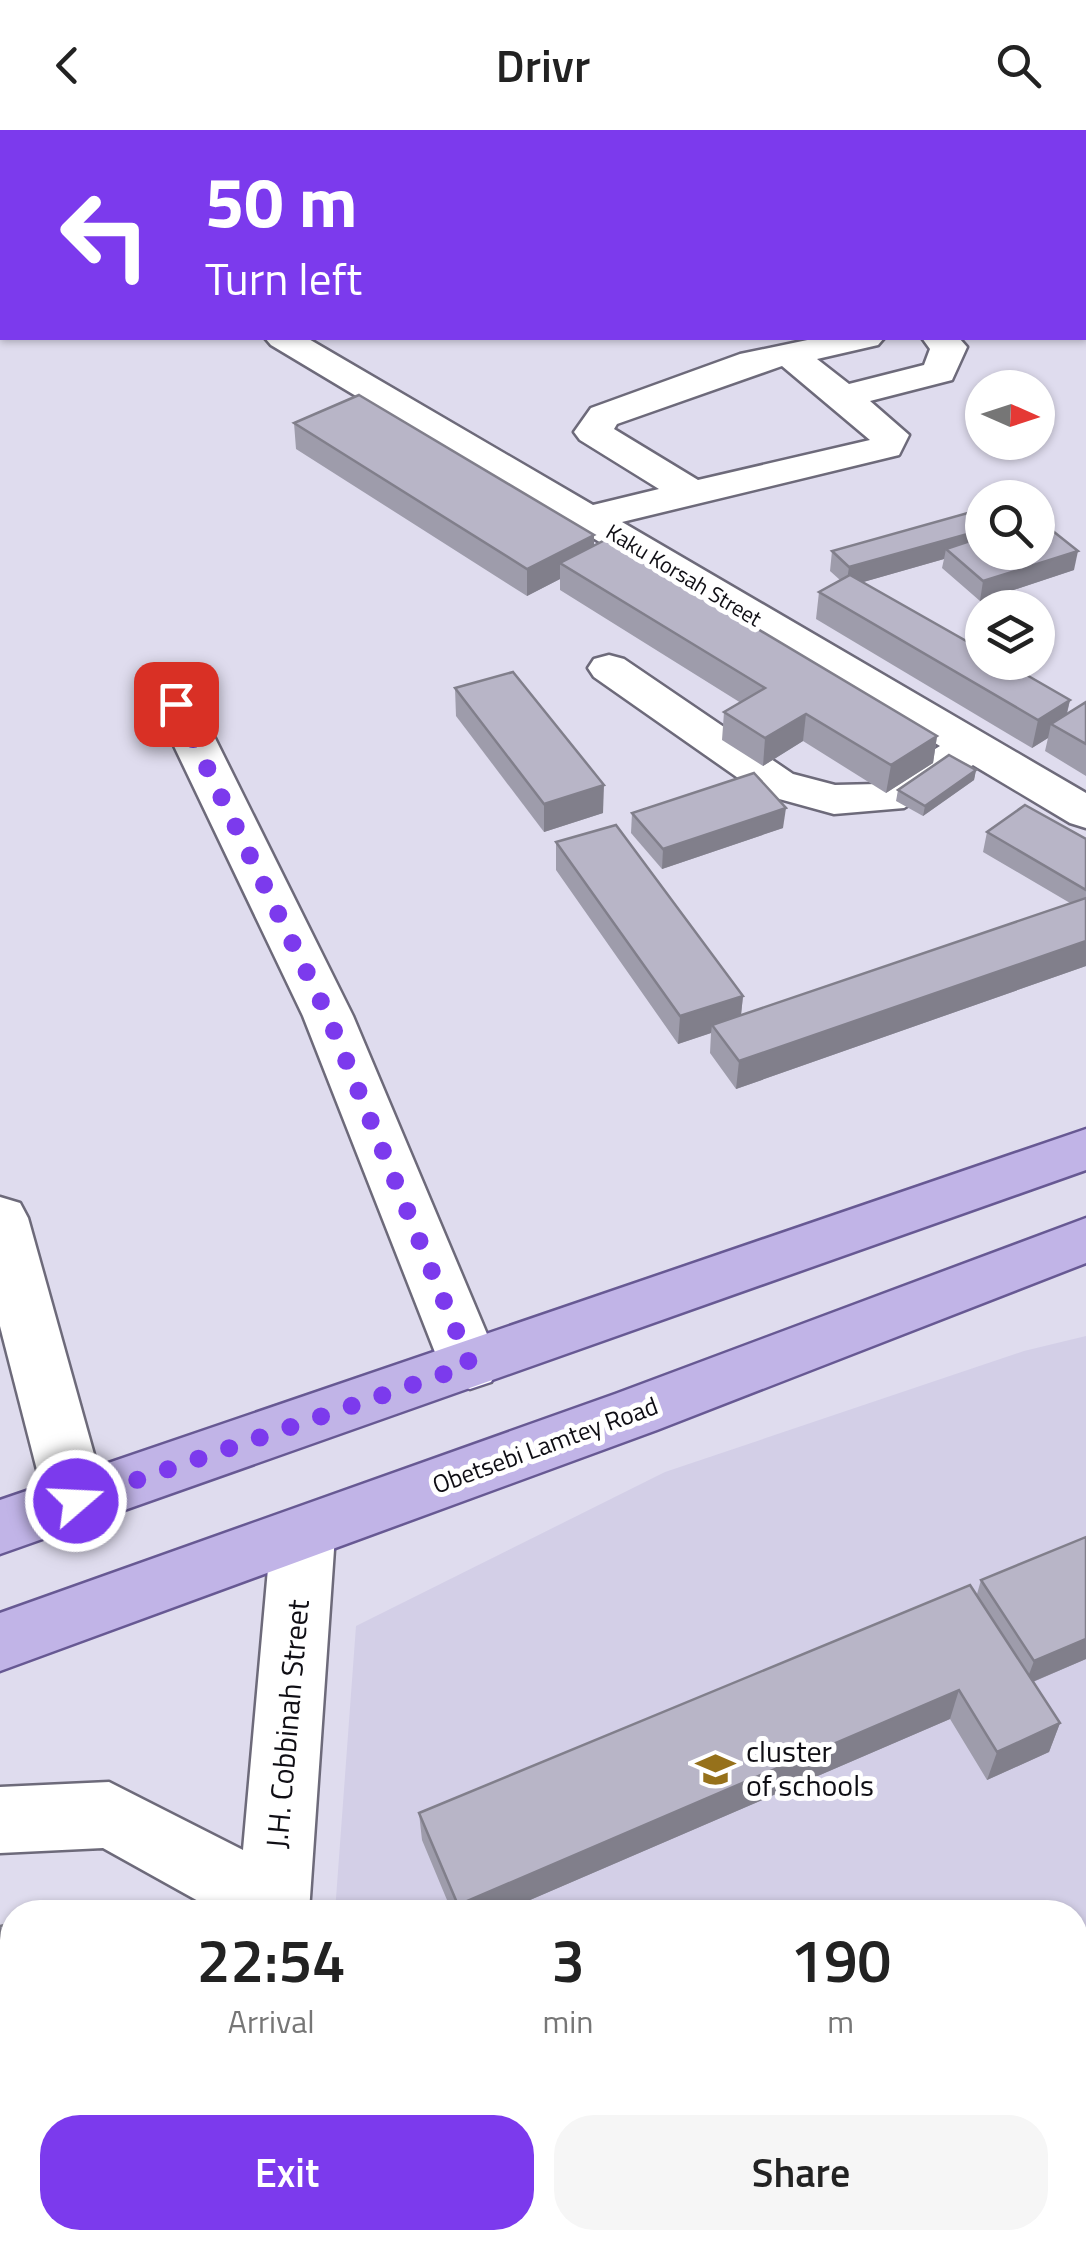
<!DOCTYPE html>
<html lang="en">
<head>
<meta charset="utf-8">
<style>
  body { margin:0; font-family:"Titillium Web",sans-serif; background:#f6f6f6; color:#222; height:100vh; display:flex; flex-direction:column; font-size:38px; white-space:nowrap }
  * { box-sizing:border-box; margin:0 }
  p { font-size:32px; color:#767676 }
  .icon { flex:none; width:55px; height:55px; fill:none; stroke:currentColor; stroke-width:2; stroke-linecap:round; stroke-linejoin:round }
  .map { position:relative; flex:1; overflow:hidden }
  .panel { position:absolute; left:0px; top:1770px; width:1088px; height:350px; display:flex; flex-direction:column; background:#fff; border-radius:40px 40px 0 0; box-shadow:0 2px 8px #0004 }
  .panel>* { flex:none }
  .banner { position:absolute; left:0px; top:0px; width:1088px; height:210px; box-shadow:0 2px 8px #0004; background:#7c3aed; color:#fff; overflow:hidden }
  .needle { width:65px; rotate:93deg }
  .controls { position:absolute; left:965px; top:240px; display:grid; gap:20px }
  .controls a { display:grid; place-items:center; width:90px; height:90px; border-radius:50%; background:#fff; box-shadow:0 2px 8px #0004; font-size:50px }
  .pin { position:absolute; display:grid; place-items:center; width:85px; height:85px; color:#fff; margin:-42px; border-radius:20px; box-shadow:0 5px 15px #0006 }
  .me { position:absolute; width:110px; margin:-55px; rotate:71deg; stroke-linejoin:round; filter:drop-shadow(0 0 8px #0008) }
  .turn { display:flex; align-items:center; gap:35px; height:210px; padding:0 40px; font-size:45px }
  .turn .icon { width:130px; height:130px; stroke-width:2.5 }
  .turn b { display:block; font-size:70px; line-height:85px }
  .eta { display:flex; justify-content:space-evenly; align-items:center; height:170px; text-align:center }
  .eta b { font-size:60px; font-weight:600; line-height:70px }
  .button { display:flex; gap:20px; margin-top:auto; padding:20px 40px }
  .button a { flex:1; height:115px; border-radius:40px; background:#7c3aed; color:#fff; font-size:40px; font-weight:600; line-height:115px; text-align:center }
  .button a+a { background:#f6f6f6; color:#222 }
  header { display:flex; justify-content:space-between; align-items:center; height:130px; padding:0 40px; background:#fff; font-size:45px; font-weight:600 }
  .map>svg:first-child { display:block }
  .built { fill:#d3cfe7 }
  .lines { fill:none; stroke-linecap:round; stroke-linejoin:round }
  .stream { fill:#9985d6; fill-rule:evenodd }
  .minor-casing { stroke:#6d6a7a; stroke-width:5 }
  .major-casing { stroke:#675993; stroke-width:5 }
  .minor { fill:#fff; fill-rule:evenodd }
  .major { fill:#c1b4e7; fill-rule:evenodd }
  .wall { fill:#9e9cab }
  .shaded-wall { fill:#817f8b }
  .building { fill:#b8b5c7; stroke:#817f8b; stroke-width:2.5 }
  .route { stroke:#7c3aed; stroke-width:18; stroke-dasharray:0 32.4 }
  .labels { text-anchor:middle; stroke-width:10; stroke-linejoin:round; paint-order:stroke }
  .far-street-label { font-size:22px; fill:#0f0e14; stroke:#fff }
  .street-label { font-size:25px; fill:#0f0e14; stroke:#fff }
  .near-street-label { font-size:30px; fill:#0f0e14; stroke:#fff }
  .near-poi-label { font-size:30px; fill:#0f0e14; stroke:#fff; text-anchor:start }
</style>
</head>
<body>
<header><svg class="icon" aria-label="back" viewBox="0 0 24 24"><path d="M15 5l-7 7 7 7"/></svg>Drivr<svg class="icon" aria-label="search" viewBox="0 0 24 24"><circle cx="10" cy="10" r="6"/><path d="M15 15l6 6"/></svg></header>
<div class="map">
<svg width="1086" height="2120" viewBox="0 0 1086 2120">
  <rect width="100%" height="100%" fill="#dfdcee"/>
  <path class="built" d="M1086 1206V2120H376L357 2108H1075V1782H335L356 1496 665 1342 1024 1221Z"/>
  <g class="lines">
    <path class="stream" d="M0 2017 12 2019V2039H0Z"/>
    <defs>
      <g id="minor">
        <path d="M735 0H767L768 2H737Z"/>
        <path d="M0 72 2 73V93L0 92Z"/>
        <path d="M265 208H307L593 375 659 359 580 310 574 302 591 278 740 224 817 208H884L878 215 817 229 849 254 924 235 930 219 922 208H959L967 217 952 250 870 271 909 305 899 325 622 392 1086 663V698L1070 693 973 635 904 678 834 684 761 664 594 547 588 538 594 529 609 525 624 529 793 644 835 655 878 654 940 616 271 215ZM782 236 870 310 698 350 614 299 617 294Z"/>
        <path d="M176 561 191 565 198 574 353 886 500 1235 491 1252 470 1259 449 1252 440 1235 303 886 154 574 161 565Z"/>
        <path d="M0 1067 20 1073 28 1088 107 1371 98 1390 76 1398 54 1390 45 1371 0 1196Z"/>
        <path d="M303 1378 325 1386 335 1405 309 1782H218L103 1718 0 1723V1657L109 1652 243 1720 271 1405 281 1386Z"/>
        <path d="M1075 1886 1086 1889V1965L1075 1962Z"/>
        <path d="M208 2108H288L286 2120H206Z"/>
      </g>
      <g id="major">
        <path d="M1086 999V1040L0 1424V1370Z"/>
        <path d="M1086 1088V1133L657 1300 0 1541V1483L615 1264Z"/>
      </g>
    </defs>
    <use href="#minor" class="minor-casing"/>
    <use href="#major" class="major-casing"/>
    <use href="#minor" class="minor"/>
    <use href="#major" class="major"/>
  </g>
  <g class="wall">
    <path d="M294 293 594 405V416L937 606 933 633 886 663 803 611 763 636 722 610 724 582 741 573 560 460V449L527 466 296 319Z"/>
    <path d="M982 379 1074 440 980 471 942 438 944 429 863 452 1070 570 1067 584 1086 572V646L1045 621 1048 608 1032 618 816 489 819 462 840 450 830 441 832 421Z"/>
    <path d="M455 558 603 683 544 702 456 586Z"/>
    <path d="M976 640 974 650 923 686 896 671 898 660Z"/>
    <path d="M632 683 783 698 662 739 631 703Z"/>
    <path d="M987 702 1086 709V836L736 959 710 923 711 903 678 914 556 740V712L743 866 741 885 1070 773 983 722Z"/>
    <path d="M981 1450 1086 1529 1033 1552 1060 1593 1049 1622 987 1650 950 1589 502 1782H452L422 1710 419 1683 977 1464Z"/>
  </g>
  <g class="shaded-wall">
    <path d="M868 0H886L868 2Z"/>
    <path d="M982 400V418L946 419 944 429 846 457 849 437Z"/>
    <path d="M594 405V432L560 433V449L527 466V439Z"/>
    <path d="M1078 421 1074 440 980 471 983 451Z"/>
    <path d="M1070 570 1063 598 1051 594 1048 608 1032 618 1038 590Z"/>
    <path d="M806 584 803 611 763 636 765 608Z"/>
    <path d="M937 606 933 633 886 663 891 635Z"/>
    <path d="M976 640 974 650 923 686 925 676Z"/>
    <path d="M604 655 603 683 544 702V674Z"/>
    <path d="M786 678 783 698 662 739 663 719Z"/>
    <path d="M1086 811V836L736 959 739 931Z"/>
    <path d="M743 866 740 894 712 895 711 903 678 914 680 886Z"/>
    <path d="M1086 1509V1529L1025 1555 1034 1531Z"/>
    <path d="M959 1560 950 1589 502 1782H458V1775Z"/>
    <path d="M1060 1593 1049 1622 987 1650 997 1622Z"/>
    <path d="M4 1795 12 1812V1945L0 1948Z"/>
    <path d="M68 2108H75L76 2120H69Z"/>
  </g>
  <g class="building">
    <path d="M359 265 594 405 527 439 294 293Z"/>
    <path d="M982 379V400L849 437 832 421Z"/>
    <path d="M1038 390H1039L1078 421 983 451 946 419 982 407V422H1038Z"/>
    <path d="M607 409 937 606 891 635 806 584 765 608 724 582 765 558 560 433Z"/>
    <path d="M850 445 982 520V532H1004L1070 570 1038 590 819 462Z"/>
    <path d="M513 542 604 655 544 674 455 558Z"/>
    <path d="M1086 572V614L1051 594Z"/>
    <path d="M949 625 976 640 925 676 898 660Z"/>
    <path d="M754 643 786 678 663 719 632 683Z"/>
    <path d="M1025 675 1086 709V760L987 702Z"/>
    <path d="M616 695 743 866 680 886 556 712Z"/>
    <path d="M1086 768V811L739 931 712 895Z"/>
    <path d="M1086 1407V1509L1034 1531 981 1450Z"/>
    <path d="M970 1455 1060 1593 997 1622 959 1560 458 1775 419 1683Z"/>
    <path d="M4 1795 12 1923 0 1926V1796Z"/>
    <path d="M12 2083V2108H68L69 2120H0V2086Z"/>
    <path d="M414 2108H462V2120H413Z"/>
  </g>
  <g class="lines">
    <path class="route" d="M76 1371 470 1235 328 886 176 574"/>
  </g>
  <defs>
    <symbol id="school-bare" viewBox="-9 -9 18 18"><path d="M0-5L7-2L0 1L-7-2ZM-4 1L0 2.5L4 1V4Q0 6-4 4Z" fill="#96711b" stroke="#fff" stroke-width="2.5" paint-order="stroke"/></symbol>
  </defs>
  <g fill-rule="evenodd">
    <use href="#school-bare" x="688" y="1612" width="55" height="55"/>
  </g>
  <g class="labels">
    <g class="far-street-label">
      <text transform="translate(684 445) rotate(31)" y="8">Kaku Korsah Street</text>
    </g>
    <g class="street-label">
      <text transform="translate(545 1315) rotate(-20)" y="9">Obetsebi Lamtey Road</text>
    </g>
    <g class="near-street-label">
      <text transform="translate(288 1594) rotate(-85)" y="10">J.H. Cobbinah Street</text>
    </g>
    <g class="near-poi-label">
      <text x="746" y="1632">cluster<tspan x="746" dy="34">of schools</tspan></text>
    </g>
  </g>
</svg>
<div class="controls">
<a><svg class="needle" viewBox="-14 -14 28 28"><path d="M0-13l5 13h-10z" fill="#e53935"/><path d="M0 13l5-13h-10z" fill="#767676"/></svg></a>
<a><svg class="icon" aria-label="search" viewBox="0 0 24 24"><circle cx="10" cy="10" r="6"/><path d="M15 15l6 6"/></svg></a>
<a><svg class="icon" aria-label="layers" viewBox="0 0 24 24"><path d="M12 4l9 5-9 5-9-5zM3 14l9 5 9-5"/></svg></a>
</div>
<div class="pin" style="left:176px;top:574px;background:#d93025"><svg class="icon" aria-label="arrive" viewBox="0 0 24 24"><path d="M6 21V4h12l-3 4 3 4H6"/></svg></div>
<svg class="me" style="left:76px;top:1371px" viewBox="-20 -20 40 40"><circle r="17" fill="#7c3aed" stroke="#fff" stroke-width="3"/><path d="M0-11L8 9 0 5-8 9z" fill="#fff"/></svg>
<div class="banner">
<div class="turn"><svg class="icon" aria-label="left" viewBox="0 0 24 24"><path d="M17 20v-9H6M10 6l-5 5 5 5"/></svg><div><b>50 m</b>Turn left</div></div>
</div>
<section class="panel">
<div class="eta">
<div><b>22:54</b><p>Arrival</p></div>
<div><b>3</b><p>min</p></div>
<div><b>190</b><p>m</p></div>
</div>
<div class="button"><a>Exit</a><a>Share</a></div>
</section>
</div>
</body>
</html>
